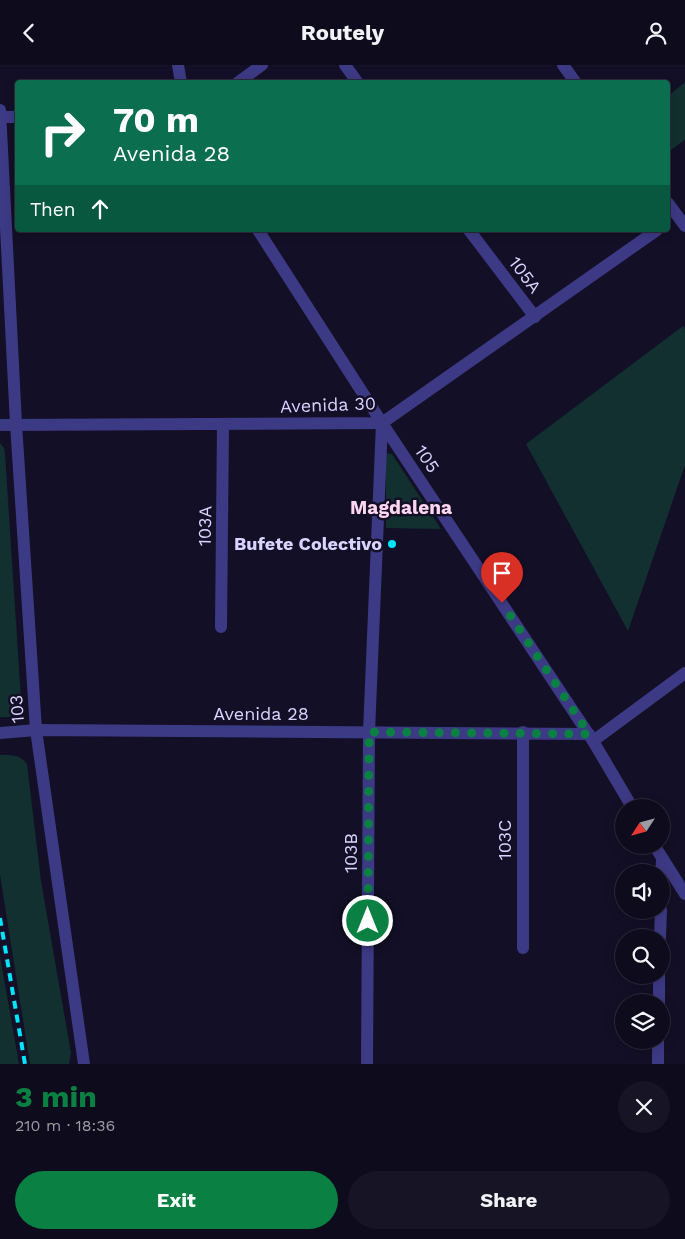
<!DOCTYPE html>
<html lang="en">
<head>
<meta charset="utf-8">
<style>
  body { margin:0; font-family:"Work Sans",sans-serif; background:#171425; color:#f1f3f6; height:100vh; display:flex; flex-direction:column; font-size:19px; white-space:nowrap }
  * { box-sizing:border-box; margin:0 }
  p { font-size:16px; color:#9b9ba3 }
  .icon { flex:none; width:28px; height:28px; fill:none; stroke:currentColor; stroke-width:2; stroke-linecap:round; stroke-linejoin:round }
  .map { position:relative; height:999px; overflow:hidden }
  .sheet { display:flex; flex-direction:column; background:#0e0b1c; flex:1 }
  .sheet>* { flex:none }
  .banner { position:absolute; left:15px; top:15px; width:655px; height:152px; border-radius:5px; box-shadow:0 2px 12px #0003,0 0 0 1px #2e2b3b; background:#0b6e4f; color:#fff; overflow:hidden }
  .needle { width:32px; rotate:234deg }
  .controls { position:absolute; left:615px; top:734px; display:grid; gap:10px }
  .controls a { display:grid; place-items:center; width:55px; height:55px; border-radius:50%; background:#0e0b1c; box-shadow:0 2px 12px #0003,0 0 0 1px #2e2b3b; font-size:25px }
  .pin { position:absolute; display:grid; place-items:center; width:42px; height:42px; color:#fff; margin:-51px -21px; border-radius:50% 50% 50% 0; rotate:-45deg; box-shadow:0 0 5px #0007 }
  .pin .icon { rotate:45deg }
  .me { position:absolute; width:55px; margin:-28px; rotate:0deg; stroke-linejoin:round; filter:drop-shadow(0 0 4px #0008) }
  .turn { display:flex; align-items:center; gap:18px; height:105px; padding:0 15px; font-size:22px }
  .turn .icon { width:65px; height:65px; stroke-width:2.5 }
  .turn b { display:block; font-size:35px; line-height:42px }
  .then { display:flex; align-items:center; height:48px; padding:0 15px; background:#0003; gap:10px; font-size:19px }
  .round { display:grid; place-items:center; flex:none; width:52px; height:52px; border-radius:26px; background:#171425 }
  .headline { display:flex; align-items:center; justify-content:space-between; height:85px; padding:0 15px }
  h1 { font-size:30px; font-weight:700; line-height:38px; color:#0b8043 }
  .cta { display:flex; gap:10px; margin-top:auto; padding:10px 15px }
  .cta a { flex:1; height:58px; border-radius:30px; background:#0b8043; color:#fff; font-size:20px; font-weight:700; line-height:58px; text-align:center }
  .cta a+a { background:#171425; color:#f1f3f6 }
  header { display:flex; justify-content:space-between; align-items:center; height:65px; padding:0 15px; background:#0e0b1c; font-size:22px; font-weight:700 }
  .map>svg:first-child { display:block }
  .green { fill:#12302f }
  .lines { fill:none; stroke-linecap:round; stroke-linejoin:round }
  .street { stroke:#3d3a85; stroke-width:12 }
  .rail { stroke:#00e5ff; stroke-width:4; stroke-dasharray:8 6; stroke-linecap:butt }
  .route { stroke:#0b8043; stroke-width:9; stroke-dasharray:0 16.2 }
  .poi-dot { fill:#00e5ff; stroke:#130f26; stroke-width:2 }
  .labels { text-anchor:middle; stroke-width:5; stroke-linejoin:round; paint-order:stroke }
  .street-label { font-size:18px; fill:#d9d4ff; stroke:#130f26 }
  .poi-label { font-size:18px; font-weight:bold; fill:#d9d4ff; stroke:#130f26; text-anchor:end }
  .neighbourhood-label { font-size:19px; font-weight:bold; fill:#ffd6f0; stroke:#130f26 }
</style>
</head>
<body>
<header><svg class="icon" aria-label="back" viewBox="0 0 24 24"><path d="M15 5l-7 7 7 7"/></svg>Routely<svg class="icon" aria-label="person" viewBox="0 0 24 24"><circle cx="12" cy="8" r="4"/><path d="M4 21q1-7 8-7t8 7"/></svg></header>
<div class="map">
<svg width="685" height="999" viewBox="0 0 685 999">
  <rect width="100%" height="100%" fill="#130f26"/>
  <g class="green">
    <path d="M685 17V75L668 87V31Z"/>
    <path d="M683 261 685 264V400L628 566 526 379Z"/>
    <path d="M0 378 4 383 5 389 21 634 20 647 12 652H0Z"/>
    <path d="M386 388 392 389 441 464 386 463Z"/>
    <path d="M0 690C12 690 19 689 27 699L41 816 71 988 69 999H30L0 810Z"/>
    <path d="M0 891 19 999H0Z"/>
  </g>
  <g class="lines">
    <g class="street">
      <path d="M178 0 181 18"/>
      <path d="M345 0 358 18"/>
      <path d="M563 0 576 18"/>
      <path d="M237 18 262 0"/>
      <path d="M0 45 16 359 36 665 84 999"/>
      <path d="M0 52H18"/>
      <path d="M668 138 685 161"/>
      <path d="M258 165 382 358 593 676 632 742"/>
      <path d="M469 165 535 252"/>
      <path d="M0 360 382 358 657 165"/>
      <path d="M221 562 223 360"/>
      <path d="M523 667V883"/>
      <path d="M0 668 36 665 589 669"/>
      <path d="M593 676 685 608"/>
      <path d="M654 780 685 829"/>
      <path d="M661 820 662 793"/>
      <path d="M660 872 661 845"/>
      <path d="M659 938V910"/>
      <path d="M367 999 369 667 382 358"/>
      <path d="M658 999V975"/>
    </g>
    <path class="rail" d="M0 853 25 999"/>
  </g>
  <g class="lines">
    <path class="route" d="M368 856 369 667 589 669 502 538"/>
  </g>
  <circle class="poi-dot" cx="392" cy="479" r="5"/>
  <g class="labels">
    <g class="street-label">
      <text transform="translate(525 210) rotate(53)" y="6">105A</text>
      <text transform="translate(328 340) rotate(-2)" y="6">Avenida 30</text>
      <text transform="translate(427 394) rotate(56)" y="6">105</text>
      <text transform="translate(205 461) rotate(-89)" y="6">103A</text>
      <text transform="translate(17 644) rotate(-94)" y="6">103</text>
      <text x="261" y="655">Avenida 28</text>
      <text transform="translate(505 775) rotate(-90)" y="6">103C</text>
      <text transform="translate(351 788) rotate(-90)" y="6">103B</text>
    </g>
    <g class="poi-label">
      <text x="382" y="485">Bufete Colectivo</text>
    </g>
    <g class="neighbourhood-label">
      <text x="401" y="449">Magdalena</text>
    </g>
  </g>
</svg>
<div class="controls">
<a><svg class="needle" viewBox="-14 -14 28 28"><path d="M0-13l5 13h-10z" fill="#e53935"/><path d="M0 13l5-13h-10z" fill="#9b9ba3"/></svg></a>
<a><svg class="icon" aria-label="sound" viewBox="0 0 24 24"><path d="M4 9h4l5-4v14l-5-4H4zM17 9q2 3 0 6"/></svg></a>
<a><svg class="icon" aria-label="search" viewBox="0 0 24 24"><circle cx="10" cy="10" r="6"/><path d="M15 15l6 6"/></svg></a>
<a><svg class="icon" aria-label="layers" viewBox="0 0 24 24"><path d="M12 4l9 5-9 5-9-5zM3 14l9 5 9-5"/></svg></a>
</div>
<div class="pin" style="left:502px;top:538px;background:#d93025"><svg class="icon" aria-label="arrive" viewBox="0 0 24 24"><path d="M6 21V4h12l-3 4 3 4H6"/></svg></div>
<svg class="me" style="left:368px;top:856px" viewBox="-20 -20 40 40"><circle r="17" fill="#0b8043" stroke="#fff" stroke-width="3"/><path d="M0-11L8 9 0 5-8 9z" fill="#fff"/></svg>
<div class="banner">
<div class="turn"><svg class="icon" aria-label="right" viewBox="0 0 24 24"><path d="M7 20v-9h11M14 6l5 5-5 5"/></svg><div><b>70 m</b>Avenida 28</div></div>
<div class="then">Then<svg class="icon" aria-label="ahead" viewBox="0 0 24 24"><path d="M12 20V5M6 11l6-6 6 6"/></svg></div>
</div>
</div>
<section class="sheet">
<div class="headline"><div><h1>3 min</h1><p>210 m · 18:36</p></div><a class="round"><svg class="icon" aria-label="close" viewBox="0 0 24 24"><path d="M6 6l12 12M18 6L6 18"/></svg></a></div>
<div class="cta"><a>Exit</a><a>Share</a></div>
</section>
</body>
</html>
